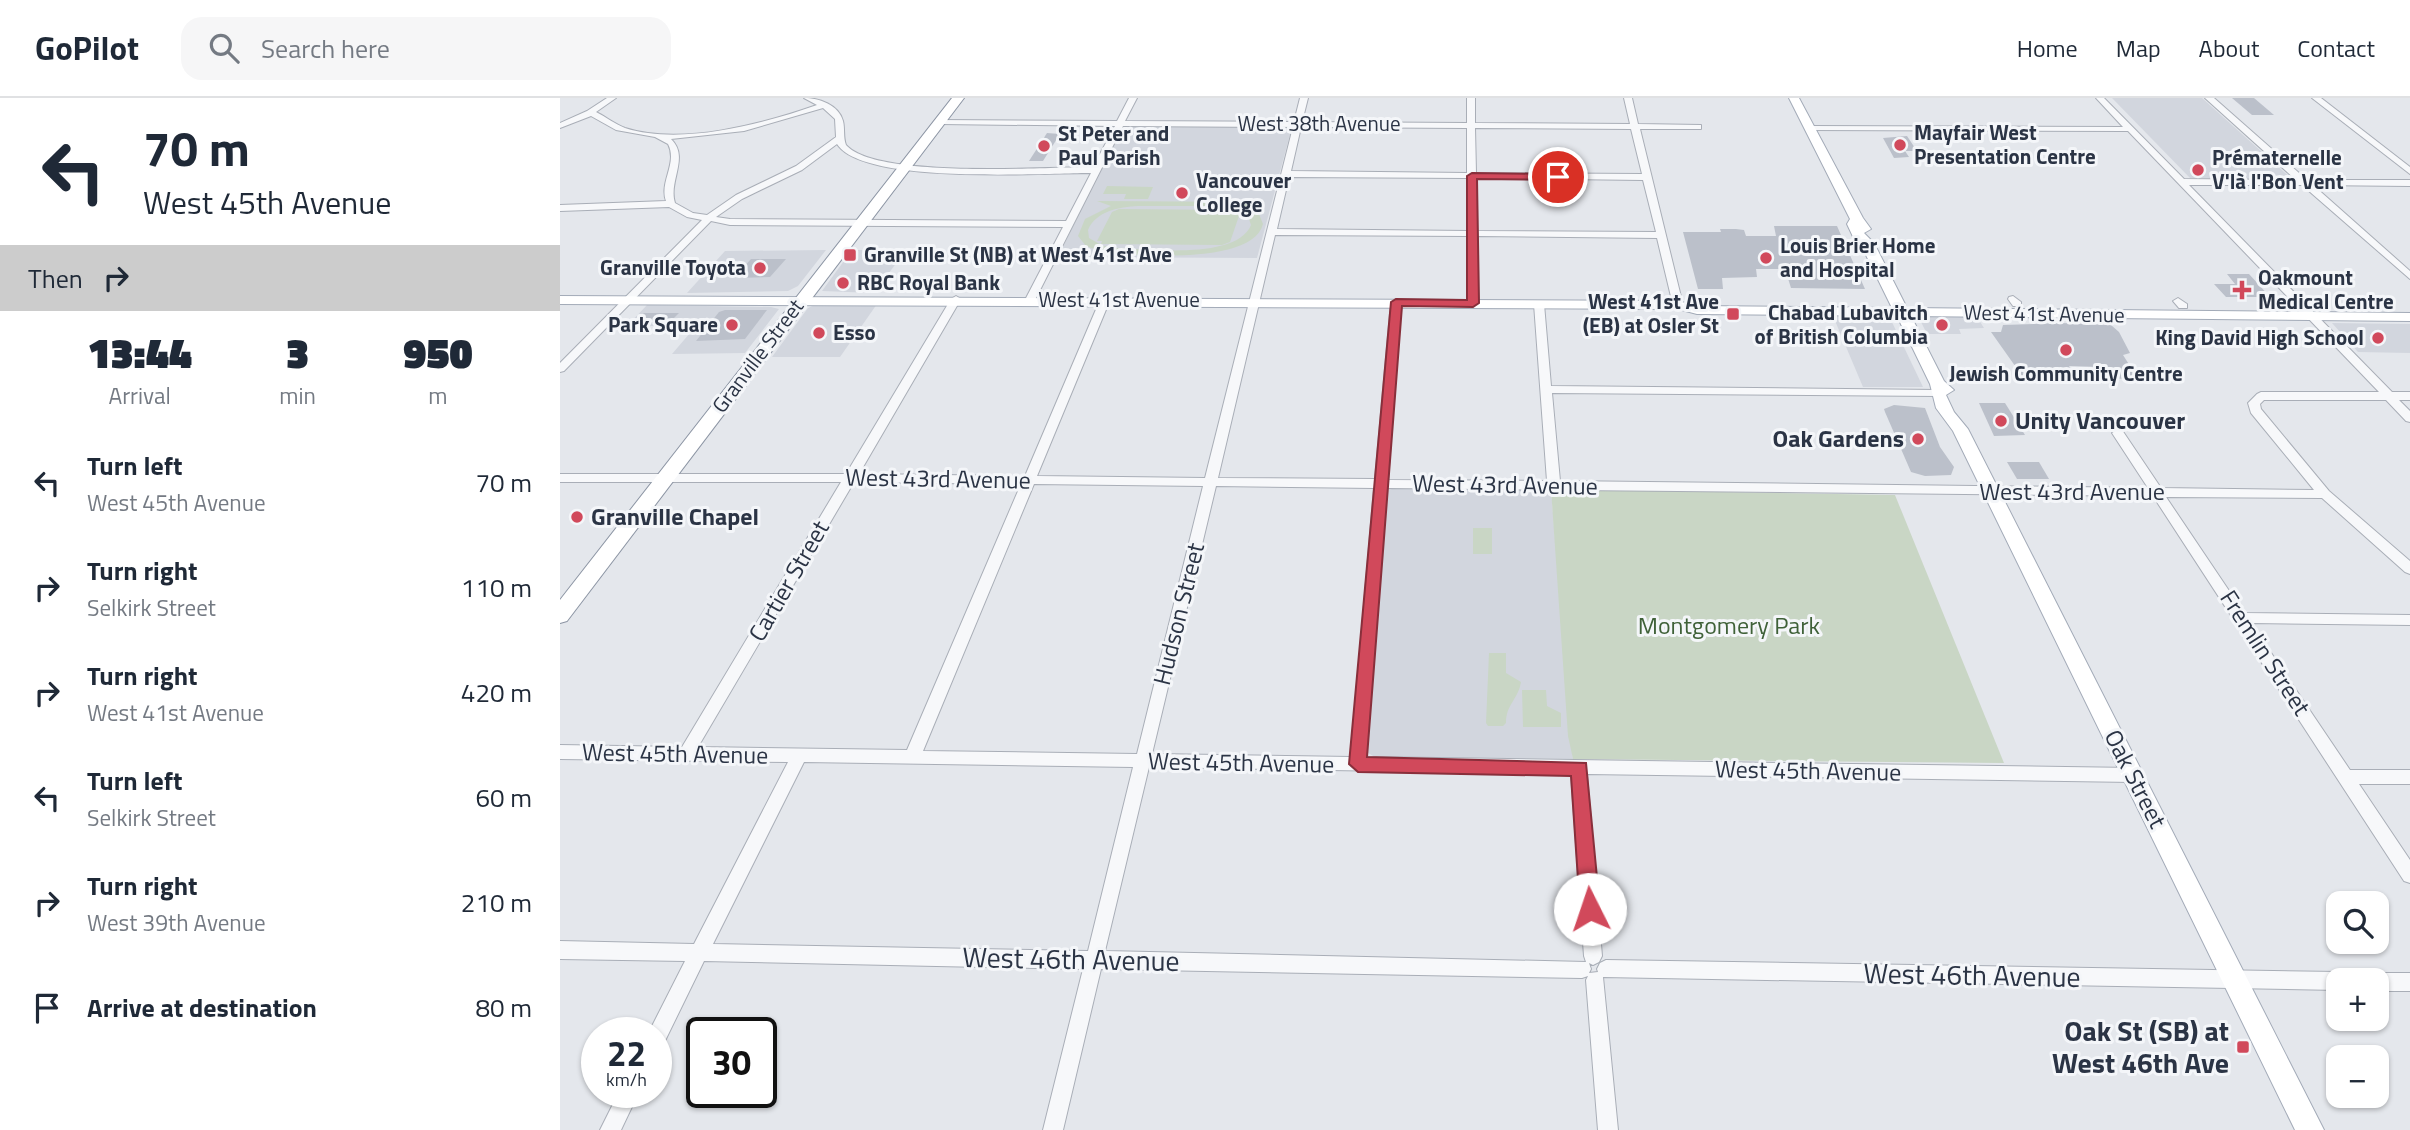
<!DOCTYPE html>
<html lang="en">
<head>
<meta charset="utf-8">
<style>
  body { margin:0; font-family:"Titillium Web",sans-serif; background:#f6f6f7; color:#1f2937; height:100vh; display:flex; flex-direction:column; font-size:26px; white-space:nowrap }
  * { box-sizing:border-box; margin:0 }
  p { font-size:23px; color:#747a83 }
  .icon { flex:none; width:38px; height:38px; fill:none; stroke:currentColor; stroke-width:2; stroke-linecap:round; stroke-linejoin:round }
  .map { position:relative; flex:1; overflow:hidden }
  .details { display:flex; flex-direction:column; background:#fff; width:560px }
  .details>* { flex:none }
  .hud { background:#fff; color:#1f2937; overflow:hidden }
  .fabs { position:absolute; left:1766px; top:793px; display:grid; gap:14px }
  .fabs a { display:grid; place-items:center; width:63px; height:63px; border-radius:14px; background:#fff; box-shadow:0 2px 5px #0004; font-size:35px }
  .speed { position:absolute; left:21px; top:919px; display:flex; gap:14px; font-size:35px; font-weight:700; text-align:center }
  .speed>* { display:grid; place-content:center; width:91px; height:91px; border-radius:50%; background:#fff; box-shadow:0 2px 5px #0004; line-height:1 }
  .speed small { font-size:18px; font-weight:400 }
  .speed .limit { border:4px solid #111; border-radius:10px; background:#fff; color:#111 }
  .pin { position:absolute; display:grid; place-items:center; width:60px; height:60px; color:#fff; margin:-30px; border:4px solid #fff; border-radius:50%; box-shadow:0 2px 7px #0007 }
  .me { position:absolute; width:77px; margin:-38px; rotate:356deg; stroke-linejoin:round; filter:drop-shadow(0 0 5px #0008) }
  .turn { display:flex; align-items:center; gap:24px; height:147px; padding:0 28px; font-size:32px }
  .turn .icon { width:91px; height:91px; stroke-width:2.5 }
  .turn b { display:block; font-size:49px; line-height:60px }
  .then { display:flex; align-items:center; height:66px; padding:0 28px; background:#0003; gap:14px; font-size:26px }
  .eta { display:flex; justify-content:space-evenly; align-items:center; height:119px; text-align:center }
  .eta b { font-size:42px; font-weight:800; line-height:49px }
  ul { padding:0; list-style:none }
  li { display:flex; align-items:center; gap:21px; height:105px; padding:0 28px }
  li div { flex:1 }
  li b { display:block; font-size:26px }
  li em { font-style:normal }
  header { display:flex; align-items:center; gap:42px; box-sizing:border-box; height:98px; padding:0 35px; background:#fff; border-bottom:2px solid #e0e1e3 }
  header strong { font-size:33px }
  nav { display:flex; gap:38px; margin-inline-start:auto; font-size:24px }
  .search { width:490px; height:63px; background:#f6f6f7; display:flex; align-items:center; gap:18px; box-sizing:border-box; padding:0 24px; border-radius:21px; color:#747a83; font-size:26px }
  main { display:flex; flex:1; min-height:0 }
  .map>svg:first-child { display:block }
  .built { fill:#d2d6de }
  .green { fill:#c9d6c5; fill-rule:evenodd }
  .building { fill:#bbc0ca }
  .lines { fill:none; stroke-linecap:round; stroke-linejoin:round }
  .minor-casing { stroke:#a9aeb7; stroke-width:2 }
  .major-casing { stroke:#a3abb8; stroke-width:2 }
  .highway-casing { stroke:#8b94a3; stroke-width:2 }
  .minor { fill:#f7f8fa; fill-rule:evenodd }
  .major { fill:#fff; fill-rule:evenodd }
  .highway { fill:#fff; fill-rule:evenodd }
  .route { fill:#d1495b; stroke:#882f3b; stroke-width:2 }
  .poi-dot { fill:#d1495b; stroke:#f4f6f9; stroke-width:2.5 }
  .labels { text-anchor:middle; stroke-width:6; stroke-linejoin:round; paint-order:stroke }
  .far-street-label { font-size:21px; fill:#2b3445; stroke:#f4f6f9 }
  .far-poi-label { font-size:21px; font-weight:bold; fill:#2b3445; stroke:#f4f6f9; text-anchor:start }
  .poi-label { font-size:24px; font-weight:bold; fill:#2b3445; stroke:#f4f6f9; text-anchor:start }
  .street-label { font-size:24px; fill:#2b3445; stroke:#f4f6f9 }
  .park-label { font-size:24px; fill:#3f6138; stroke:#f4f6f9 }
  .near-street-label { font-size:28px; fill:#2b3445; stroke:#f4f6f9 }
  .near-poi-label { font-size:28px; font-weight:bold; fill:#2b3445; stroke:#f4f6f9; text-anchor:end }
</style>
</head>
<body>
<header>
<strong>GoPilot</strong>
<div class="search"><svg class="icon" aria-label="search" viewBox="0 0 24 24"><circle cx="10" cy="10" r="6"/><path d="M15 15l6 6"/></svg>Search here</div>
<nav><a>Home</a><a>Map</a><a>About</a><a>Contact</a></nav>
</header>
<main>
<section class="details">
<div class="hud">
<div class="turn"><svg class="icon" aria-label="left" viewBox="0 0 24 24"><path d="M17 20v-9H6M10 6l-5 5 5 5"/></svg><div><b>70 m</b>West 45th Avenue</div></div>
<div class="then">Then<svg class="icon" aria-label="right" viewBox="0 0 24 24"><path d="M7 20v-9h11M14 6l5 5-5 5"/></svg></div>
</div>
<div class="eta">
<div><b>13:44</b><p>Arrival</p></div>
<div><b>3</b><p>min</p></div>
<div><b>950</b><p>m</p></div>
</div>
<ul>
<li><svg class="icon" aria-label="left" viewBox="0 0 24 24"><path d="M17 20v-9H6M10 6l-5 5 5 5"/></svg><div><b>Turn left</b><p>West 45th Avenue</p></div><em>70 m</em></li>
<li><svg class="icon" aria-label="right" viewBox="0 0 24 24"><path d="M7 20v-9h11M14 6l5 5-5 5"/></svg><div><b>Turn right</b><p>Selkirk Street</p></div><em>110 m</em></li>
<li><svg class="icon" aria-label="right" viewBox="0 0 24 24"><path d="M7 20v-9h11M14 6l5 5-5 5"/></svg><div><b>Turn right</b><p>West 41st Avenue</p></div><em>420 m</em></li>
<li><svg class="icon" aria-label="left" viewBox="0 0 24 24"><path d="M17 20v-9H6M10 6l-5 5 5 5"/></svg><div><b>Turn left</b><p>Selkirk Street</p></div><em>60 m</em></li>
<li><svg class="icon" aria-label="right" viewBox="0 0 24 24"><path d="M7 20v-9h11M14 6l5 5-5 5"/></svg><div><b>Turn right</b><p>West 39th Avenue</p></div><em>210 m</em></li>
<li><svg class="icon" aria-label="arrive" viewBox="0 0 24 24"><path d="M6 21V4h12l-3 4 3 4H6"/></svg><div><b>Arrive at destination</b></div><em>80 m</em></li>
</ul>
</section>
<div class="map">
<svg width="1850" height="1032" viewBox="0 0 1850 1032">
  <rect width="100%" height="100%" fill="#e4e7ec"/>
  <g class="built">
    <path d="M1552 0H1642L1732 81 1630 80Z"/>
    <path d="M568 26 732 29 697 160 498 159 562 28Z"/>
    <path d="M266 152 238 188 228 193 127 195 165 153Z"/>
    <path d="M292 152H346L314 195 262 193Z"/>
    <path d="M259 205 317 206 280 259H212L248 210Z"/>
    <path d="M87 207 211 209 219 211 185 255 112 256 136 228H67Z"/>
    <path d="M1273 218 1330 220 1363 289H1303Z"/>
    <path d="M1364 219H1417L1424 230 1399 231 1401 236H1367L1359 220Z"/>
    <path d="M1772 225 1850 226V255L1798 254Z"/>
    <path d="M835 390 991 391 1013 661 815 659 808 655 806 648 826 393Z"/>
  </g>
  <g class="green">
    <path d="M547 88 593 89 588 101H564L566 96H543Z"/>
    <path d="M537 103 703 104 701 109H688L699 116 703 126C693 167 576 158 543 154L526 148 518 138 525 121 551 108ZM578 108H660L677 111 688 118 691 127C677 162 589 151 557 150L543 148 529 140 528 132C536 113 559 109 578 108Z"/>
    <path d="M559 111 675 112 680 115 670 144 662 147 541 146 542 143H537L552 114Z"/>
    <path d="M991 391 1335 397 1444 665 1013 661 1008 638Z"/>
    <rect x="913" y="430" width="19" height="26"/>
    <path d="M929 555H946V575L961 584C958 602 946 606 946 625L943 628H928L926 625Z"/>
    <path d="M962 592H986L987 608 1001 615V629H963Z"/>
  </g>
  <g class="building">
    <path d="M1672 0H1694L1714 17H1692Z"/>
    <path d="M487 35 500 36 483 63H469Z"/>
    <path d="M1347 38 1357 53H1345L1349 59 1334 60 1323 40Z"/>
    <path d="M1214 128H1277L1305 191 1231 190 1225 171H1196L1197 179 1162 180 1163 191H1138L1123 134H1161L1160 131H1176L1184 132 1186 138H1216Z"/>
    <path d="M191 161H226L210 179 174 180Z"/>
    <path d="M1667 176H1689L1710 199H1666L1654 186H1675Z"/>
    <path d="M165 212H207L185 241 136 243 159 214Z"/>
    <path d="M84 215H119L109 225H74Z"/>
    <path d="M1501 225 1551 227 1559 234 1570 255 1563 257 1579 282 1551 280 1539 269 1509 268 1513 275H1503L1508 283 1465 282 1431 234H1441L1443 227Z"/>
    <path d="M1419 305H1445L1465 337 1434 338Z"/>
    <path d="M1334 307 1365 310 1380 349 1394 369 1391 377 1365 378 1351 374 1325 314 1324 311Z"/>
    <path d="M1447 364H1479L1489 381H1457Z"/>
  </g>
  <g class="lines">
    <defs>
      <g id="minor">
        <path d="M47 0H56L36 14C46 19 55 26 65 30 121 48 203 26 257 7L244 0C259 0 279 7 283 23 285 31 283 39 286 47 316 81 485 69 533 69L555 28 380 26H377V22L557 23 569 0H577L565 23 734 24 740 0H748L742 24 907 25V0H915V25L1070 26 1064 0H1072L1078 26 1141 27V31H1080L1123 207 1122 209 1118 210 1113 207 1097 140 917 138 918 205 913 208 908 205V138L715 137 658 380 815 381 831 204 836 201 841 204 828 382 987 383 974 206 979 203 984 206 991 288 1377 292 1383 295 1377 298 992 295 1000 383 1588 390 1552 335 1558 331 1562 332 1601 390 1754 392 1691 315 1688 305 1697 296 1701 294H1819L1568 33 1249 32 1245 30 1249 28 1563 29 1536 0H1544L1624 81 1736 82 1645 0H1654L1747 82H1850V88L1753 87 1850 173V181L1742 87H1629L1832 294H1850V302H1839L1850 313V324L1846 323 1826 302H1704L1700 306 1701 311 1769 393 1850 463V476L1845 474 1762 400 1606 399 1684 515 1850 517V527L1691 525 1790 672H1850V686H1799L1850 762V785L1844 783 1593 398 827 390 806 659 1573 670 1579 672 1581 677 1579 682 1573 684 1027 676 1042 858 1039 864 1033 867 1029 865 1031 871 1029 875 1038 874 1037 871 1040 865 1046 862 1778 874 1784 877 1787 882H1778V892L1043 879 1058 1032H1038L1026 882 1028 878 1022 880 541 871 503 1032H483L523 871 144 863 103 947 96 949V934H89L125 863 0 861V843L134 846 228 664 0 661V647L122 649 281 384H0V376H286L391 201 396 198 401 201 299 376 465 378 540 202 545 199 550 202 477 378 645 380 733 29 563 28 475 202 470 205 465 202 503 129 170 127 151 123 4 273 0 274V265L142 122 127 119 109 109 0 113V107L106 103C99 84 118 65 108 46L95 39 56 32 31 18 0 30V25L27 13ZM263 10 275 21 276 39 236 68 176 97 147 117 133 115 115 105C108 83 130 59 111 41L184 33ZM741 29 907 30V75L731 73ZM915 30 1071 31 1082 76 916 75ZM277 46C303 87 482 75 531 75L506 123 170 121 156 119 182 101 242 72ZM729 79 907 80 908 133 717 131ZM916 80 1083 82 1096 134 917 133ZM294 384 461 386 347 652 138 649ZM474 386 643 388 577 656 363 653ZM656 388 814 390 791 659 592 656ZM244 664 573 669 528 853 153 846ZM589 669 1011 676 1024 858 1026 864 545 853Z"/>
        <path d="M1752 0H1761L1850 69V76Z"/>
        <path d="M1453 198 1461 204V208H1453L1448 201 1449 199Z"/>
        <path d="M1618 200 1627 206V210H1619L1613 203Z"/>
        <path d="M1816 875H1850V893H1816V882H1808L1809 878Z"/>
        <path d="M59 994H79L61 1032H40Z"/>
      </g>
      <path id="major" d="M1229 0H1239L1303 120 1311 131 1304 135 1314 145 1347 210 1850 215V223L1351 218 1384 283 1394 292 1386 297 1394 314 1408 331 1764 1032H1735L1393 333 1376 310 1370 286 1337 218 1137 216 1118 211 0 206V198L1118 203 1137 208 1332 210 1301 147 1295 143 1287 126 1290 121Z"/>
      <path id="highway" d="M392 0H404L7 523 0 525V502Z"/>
    </defs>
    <use href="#minor" class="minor-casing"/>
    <use href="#major" class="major-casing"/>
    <use href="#highway" class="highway-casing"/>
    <use href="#minor" class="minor"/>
    <use href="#major" class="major"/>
    <use href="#highway" class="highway"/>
  </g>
  <path class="route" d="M912 75 998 76 1003 79 998 82 917 81 919 205 913 209 842 208 807 659 1026 665 1040 811 1037 818 1030 820 1023 818 1020 811 1011 678 798 674 789 666 831 204 836 201 907 202V78Z"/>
  <g class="poi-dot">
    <circle cx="1340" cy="47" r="7"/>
    <circle cx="484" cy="48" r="7"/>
    <circle cx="1638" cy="72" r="7"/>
    <circle cx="622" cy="95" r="7"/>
    <rect x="283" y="150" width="14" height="14" rx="3.5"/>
    <circle cx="1206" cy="160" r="7"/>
    <circle cx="200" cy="170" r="7"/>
    <circle cx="283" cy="185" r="7"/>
    <path d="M1678.5 181.5h7v7h7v7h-7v7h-7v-7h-7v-7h7z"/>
    <rect x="1166" y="209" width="14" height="14" rx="3.5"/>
    <circle cx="172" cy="227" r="7"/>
    <circle cx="1382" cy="227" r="7"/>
    <circle cx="259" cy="235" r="7"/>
    <circle cx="1818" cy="240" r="7"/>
    <circle cx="1506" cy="252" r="7"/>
    <circle cx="1441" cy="323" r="7"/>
    <circle cx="1358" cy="341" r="7"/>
    <circle cx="17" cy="419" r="7"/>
    <rect x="1676" y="942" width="14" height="14" rx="3.5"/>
  </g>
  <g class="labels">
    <g class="far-street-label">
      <text x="759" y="33">West 38th Avenue</text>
      <text x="559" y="209">West 41st Avenue</text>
      <text transform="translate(1484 216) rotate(1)" y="7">West 41st Avenue</text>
      <text transform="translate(198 258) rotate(-53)" y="7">Granville Street</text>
    </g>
    <g class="far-poi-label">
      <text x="1354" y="42">Mayfair West<tspan x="1354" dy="24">Presentation Centre</tspan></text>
      <text x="498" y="43">St Peter and<tspan x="498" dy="24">Paul Parish</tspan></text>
      <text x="1652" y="67">Prématernelle<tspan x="1652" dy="24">V'là l'Bon Vent</tspan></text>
      <text x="636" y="90">Vancouver<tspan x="636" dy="24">College</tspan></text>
      <text x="1220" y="155">Louis Brier Home<tspan x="1220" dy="24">and Hospital</tspan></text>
      <text x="304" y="164">Granville St (NB) at West 41st Ave</text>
      <text x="186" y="177" text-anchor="end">Granville Toyota</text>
      <text x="1698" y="187">Oakmount<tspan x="1698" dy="24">Medical Centre</tspan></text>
      <text x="297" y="192">RBC Royal Bank</text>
      <text x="1159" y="211" text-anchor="end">West 41st Ave<tspan x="1159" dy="24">(EB) at Osler St</tspan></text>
      <text x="1368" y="222" text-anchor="end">Chabad Lubavitch<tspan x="1368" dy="24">of British Columbia</tspan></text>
      <text x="158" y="234" text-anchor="end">Park Square</text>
      <text x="273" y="242">Esso</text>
      <text x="1804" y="247" text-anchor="end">King David High School</text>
      <text x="1506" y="283" text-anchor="middle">Jewish Community Centre</text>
    </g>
    <g class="poi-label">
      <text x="1455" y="331">Unity Vancouver</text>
      <text x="1344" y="349" text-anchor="end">Oak Gardens</text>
      <text x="31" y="427">Granville Chapel</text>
    </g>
    <g class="street-label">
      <text transform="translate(378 381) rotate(1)" y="8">West 43rd Avenue</text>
      <text transform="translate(945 387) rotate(1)" y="8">West 43rd Avenue</text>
      <text x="1512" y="402">West 43rd Avenue</text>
      <text transform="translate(229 483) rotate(-60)" y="8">Cartier Street</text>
      <text transform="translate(619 516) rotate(-76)" y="8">Hudson Street</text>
      <text transform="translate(1705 555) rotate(57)" y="8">Fremlin Street</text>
      <text transform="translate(115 656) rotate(1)" y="8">West 45th Avenue</text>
      <text transform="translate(681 665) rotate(1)" y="8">West 45th Avenue</text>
      <text transform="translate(1248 673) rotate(1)" y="8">West 45th Avenue</text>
      <text transform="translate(1575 681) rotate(63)" y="8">Oak Street</text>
    </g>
    <g class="park-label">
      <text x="1169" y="536">Montgomery Park</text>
    </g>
    <g class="near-street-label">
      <text transform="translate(511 861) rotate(1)" y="10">West 46th Avenue</text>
      <text transform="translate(1412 877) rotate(1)" y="10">West 46th Avenue</text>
    </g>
    <g class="near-poi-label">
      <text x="1669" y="943">Oak St (SB) at<tspan x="1669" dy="32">West 46th Ave</tspan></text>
    </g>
  </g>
</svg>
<div class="fabs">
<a><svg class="icon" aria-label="search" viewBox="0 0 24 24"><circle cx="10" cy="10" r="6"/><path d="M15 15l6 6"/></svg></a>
<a>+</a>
<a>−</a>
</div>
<div class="speed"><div>22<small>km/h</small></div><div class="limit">30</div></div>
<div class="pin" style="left:998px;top:79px;background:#d93025"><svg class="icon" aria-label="arrive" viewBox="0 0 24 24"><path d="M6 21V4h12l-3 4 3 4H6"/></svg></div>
<svg class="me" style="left:1030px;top:811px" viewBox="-20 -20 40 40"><circle r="19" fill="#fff"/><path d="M0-13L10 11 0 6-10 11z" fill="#d1495b"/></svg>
</div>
</main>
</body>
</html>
